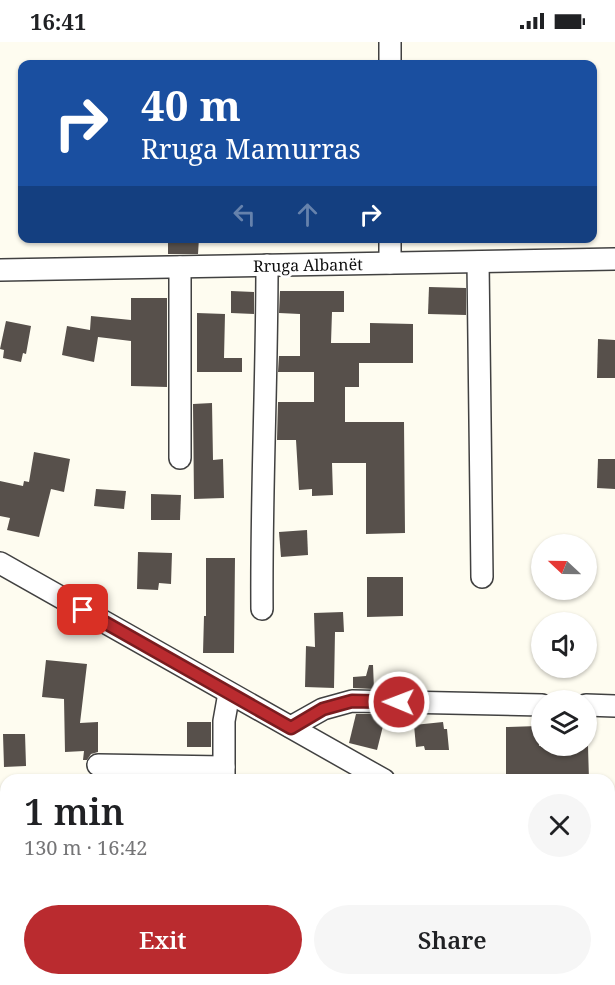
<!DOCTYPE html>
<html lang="en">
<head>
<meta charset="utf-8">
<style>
  body { margin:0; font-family:"Noto Serif",serif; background:#f6f6f6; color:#202124; height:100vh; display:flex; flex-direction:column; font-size:22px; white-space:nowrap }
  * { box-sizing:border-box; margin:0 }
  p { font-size:20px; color:#757577 }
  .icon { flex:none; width:33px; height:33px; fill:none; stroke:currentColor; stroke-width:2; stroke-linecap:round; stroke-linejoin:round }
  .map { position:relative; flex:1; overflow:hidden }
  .details { position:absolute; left:0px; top:732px; width:615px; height:212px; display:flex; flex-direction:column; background:#fff; border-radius:18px 18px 0 0; box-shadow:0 2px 4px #0004 }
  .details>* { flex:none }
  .banner { position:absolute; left:18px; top:18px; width:579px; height:183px; border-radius:12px; box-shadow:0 2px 4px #0004; background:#1a4fa0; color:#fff; overflow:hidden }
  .needle { width:39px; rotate:292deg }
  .controls { position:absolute; left:531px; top:492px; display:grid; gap:12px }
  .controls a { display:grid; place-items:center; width:66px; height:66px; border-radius:50%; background:#fff; box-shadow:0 2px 4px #0004; font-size:30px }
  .pin { position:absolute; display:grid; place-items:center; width:51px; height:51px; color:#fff; margin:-26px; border-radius:12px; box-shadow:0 3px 9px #0006 }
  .me { position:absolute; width:66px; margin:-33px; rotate:271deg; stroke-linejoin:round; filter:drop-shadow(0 0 4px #0008) }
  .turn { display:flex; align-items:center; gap:21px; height:126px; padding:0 24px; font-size:27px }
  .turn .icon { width:78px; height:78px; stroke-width:2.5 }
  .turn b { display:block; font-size:42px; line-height:51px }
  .lanes { display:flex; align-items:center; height:57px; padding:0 24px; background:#0003; justify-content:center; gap:30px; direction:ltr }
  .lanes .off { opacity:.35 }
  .round { display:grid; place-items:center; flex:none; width:63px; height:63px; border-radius:32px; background:#f6f6f6 }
  .head { display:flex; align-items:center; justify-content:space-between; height:102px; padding:0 24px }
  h1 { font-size:36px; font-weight:600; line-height:45px }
  .button { display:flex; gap:12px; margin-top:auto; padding:12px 24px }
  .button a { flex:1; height:69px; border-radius:36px; background:#ba2b2f; color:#fff; font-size:24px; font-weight:600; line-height:69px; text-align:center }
  .button a+a { background:#f6f6f6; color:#202124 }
  .status { display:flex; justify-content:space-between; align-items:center; height:42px; padding:0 30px; background:#fff; direction:ltr }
  .status svg { height:16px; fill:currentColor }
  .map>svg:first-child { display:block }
  .building { fill:#57504b }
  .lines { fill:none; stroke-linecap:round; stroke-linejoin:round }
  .minor-casing { stroke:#414141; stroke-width:24 }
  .minor { stroke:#fff; stroke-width:21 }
  .route-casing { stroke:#791c1f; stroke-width:15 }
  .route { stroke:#ba2b2f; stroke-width:10 }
  .labels { text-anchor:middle; stroke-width:6; stroke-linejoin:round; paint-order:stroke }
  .street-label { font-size:16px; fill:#0e0e0e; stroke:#fff }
</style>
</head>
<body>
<div class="status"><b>16:41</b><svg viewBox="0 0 49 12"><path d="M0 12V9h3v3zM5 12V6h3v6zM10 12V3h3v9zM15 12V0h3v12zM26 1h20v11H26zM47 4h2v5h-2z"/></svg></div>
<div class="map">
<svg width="615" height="943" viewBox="0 0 615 943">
  <rect width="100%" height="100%" fill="#fefcf0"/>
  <g class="building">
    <path d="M168 196H199L198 212H168Z"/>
    <path d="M429 245 466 246V273L428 272Z"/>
    <path d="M231 249 254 250V272L231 271Z"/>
    <path d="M280 249H344V270H332L331 301H370V281L413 282V321H359V345H345V380H404L405 491 366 492V421H332L333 453 312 454V447L299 448 296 398H277L278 360H314V330H278L279 314H300V272L279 271Z"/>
    <path d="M131 256H167V345L131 344V299L98 295 94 320 62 313 67 284 90 288 91 274 131 278Z"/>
    <path d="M197 271 225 272 224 316H242V330H197Z"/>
    <path d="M6 279 31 284 26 312 23 311 21 320 3 316 4 308 0 307Z"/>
    <path d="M598 297 615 298V336H597Z"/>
    <path d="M212 361 213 418 223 417 224 456 194 457 193 362Z"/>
    <path d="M34 410 70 417 64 450 51 447 39 495 7 488 10 476 0 474V439L23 444 24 439 29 440Z"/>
    <path d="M598 417H615V447L597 446Z"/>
    <path d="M96 447 126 449 124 467 94 464Z"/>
    <path d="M151 452 181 453 180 478H151Z"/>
    <path d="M307 488 308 513 281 515 279 490Z"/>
    <path d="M138 510 172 511 171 542 159 541 158 548 137 547Z"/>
    <path d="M206 516H235L234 611H203L204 574H206Z"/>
    <path d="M367 535H403V574L367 575Z"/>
    <path d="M343 570 344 590H335L334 646 305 645 306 604 315 605 314 571Z"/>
    <path d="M46 618 87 622 80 681 98 680V710L91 712 87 718H83L84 709 65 710 64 657 42 655Z"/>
    <path d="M369 623H373L374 647 353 646V635L366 634Z"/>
    <path d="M356 672H386L377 708 349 701Z"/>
    <rect x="187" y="680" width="24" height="25"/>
    <path d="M443 680 444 687H447L449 708H425L424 704 416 705 414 683Z"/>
    <path d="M538 684 539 704H588L589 738H506V685Z"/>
    <path d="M3 692H25L26 724 4 725Z"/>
  </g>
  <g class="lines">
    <defs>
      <g id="minor">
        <path d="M390 0V22"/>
        <path d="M390 196V221"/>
        <path d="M478 220 482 535"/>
        <path d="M0 228 615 217"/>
        <path d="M180 416V225"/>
        <path d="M0 521 384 738"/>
        <path d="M262 567C261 452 267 338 267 223"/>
        <path d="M586 663 615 664"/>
        <path d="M291 685 323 667 352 659 542 663"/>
        <path d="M98 723 224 725"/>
        <path d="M224 737V679L229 651"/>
        <path d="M609 861 615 864"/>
        <path d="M54 938 55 943"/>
        <path d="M440 943V938"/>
      </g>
    </defs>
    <use href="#minor" class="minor-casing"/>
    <use href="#minor" class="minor"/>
  </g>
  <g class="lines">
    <defs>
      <path id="route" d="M83 568 291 686 323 667 352 659 399 660"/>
    </defs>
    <use href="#route" class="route-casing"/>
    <use href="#route" class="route"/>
  </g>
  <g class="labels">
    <g class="street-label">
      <text transform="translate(308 223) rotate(-1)" y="6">Rruga Albanët</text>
    </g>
  </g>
</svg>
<div class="controls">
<a><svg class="needle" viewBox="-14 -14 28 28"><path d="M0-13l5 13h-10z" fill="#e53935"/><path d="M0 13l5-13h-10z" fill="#757577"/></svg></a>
<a><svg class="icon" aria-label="sound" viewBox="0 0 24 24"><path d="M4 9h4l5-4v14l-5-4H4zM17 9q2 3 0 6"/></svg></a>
<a><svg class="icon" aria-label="layers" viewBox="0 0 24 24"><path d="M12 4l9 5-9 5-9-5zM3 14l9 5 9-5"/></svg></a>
</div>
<div class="pin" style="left:83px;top:568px;background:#d93025"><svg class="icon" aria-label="arrive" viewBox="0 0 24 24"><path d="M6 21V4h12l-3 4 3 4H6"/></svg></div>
<svg class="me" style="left:399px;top:660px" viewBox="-20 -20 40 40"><circle r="17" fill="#ba2b2f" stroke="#fff" stroke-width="3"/><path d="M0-11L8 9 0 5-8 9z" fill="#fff"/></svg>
<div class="banner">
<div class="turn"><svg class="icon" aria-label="right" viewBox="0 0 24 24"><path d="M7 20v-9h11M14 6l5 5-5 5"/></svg><div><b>40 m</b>Rruga Mamurras</div></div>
<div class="lanes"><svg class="icon off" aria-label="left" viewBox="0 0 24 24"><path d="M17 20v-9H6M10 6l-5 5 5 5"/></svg><svg class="icon off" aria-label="ahead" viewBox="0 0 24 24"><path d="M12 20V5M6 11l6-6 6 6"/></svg><svg class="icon" aria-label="right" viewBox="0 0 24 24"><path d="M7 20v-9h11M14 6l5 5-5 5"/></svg></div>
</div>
<section class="details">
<div class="head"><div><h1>1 min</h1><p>130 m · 16:42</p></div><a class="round"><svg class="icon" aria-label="close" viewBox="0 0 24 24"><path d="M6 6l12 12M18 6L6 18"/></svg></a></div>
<div class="button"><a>Exit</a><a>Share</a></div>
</section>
</div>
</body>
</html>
